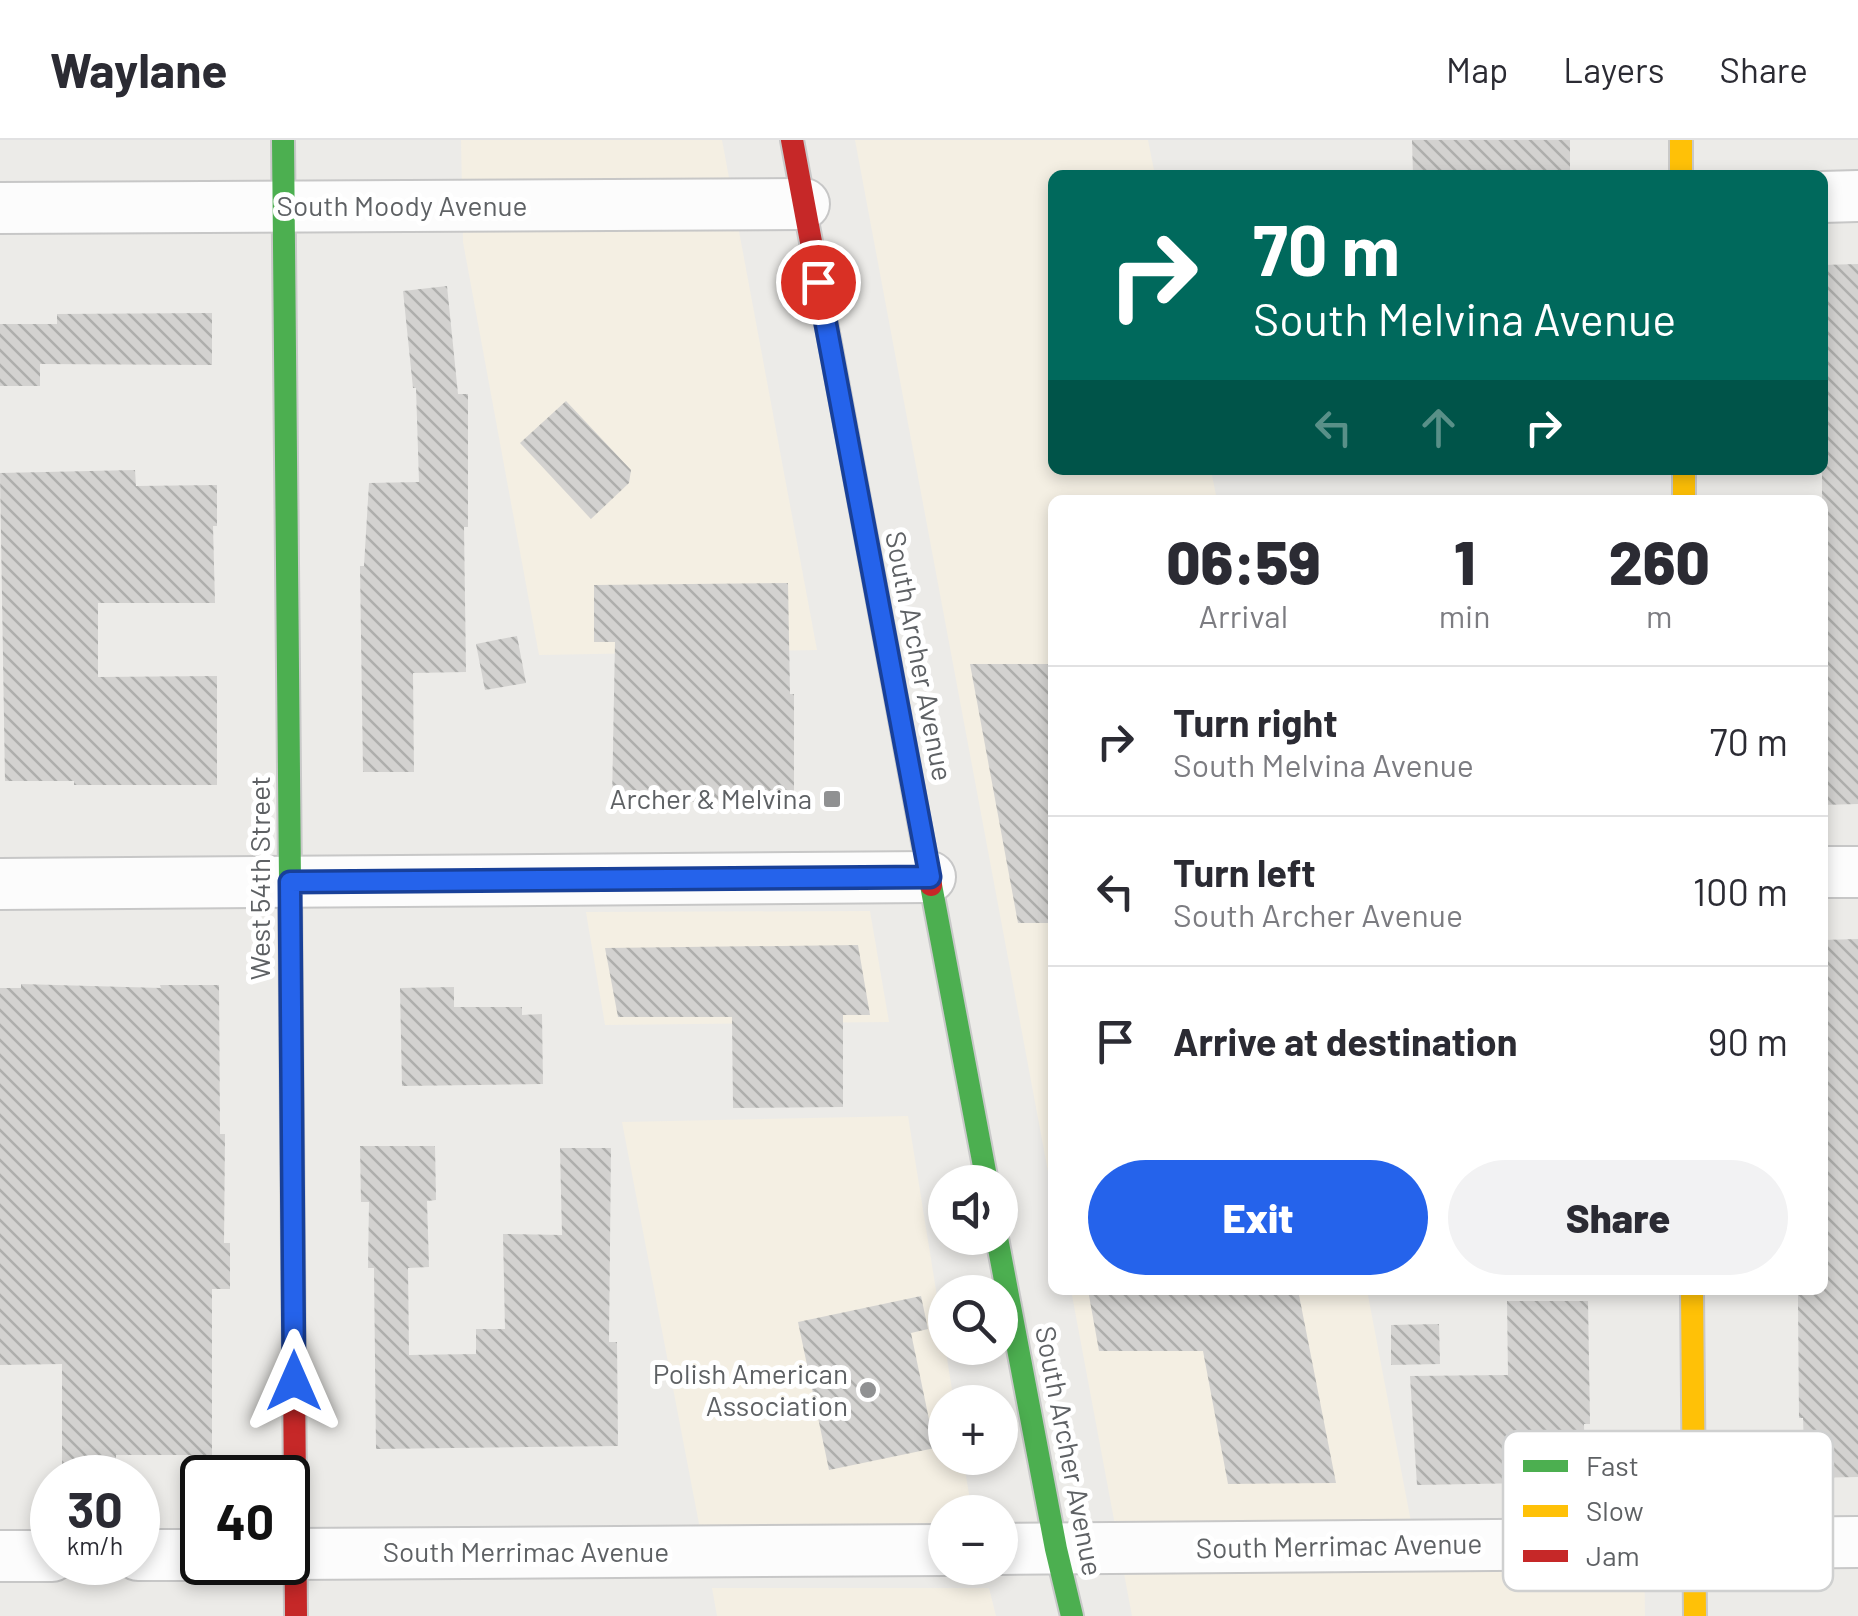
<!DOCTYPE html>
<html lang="en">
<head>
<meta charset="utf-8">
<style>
  body { margin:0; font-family:Barlow,sans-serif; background:#f2f2f3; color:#2b2b33; height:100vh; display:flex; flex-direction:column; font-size:38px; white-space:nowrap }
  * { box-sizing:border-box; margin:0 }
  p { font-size:32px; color:#7c7c81 }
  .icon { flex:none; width:55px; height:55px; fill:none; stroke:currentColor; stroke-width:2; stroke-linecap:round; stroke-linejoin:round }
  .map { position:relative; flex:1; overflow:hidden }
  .side { position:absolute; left:1048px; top:355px; width:780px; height:800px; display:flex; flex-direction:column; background:#fff; border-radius:15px; box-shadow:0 5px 15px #0003 }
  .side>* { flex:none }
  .banner { position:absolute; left:1048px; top:30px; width:780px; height:305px; border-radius:15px; box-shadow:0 5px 15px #0003; background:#00695c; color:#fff; overflow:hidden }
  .fabs { position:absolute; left:928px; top:1025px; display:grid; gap:20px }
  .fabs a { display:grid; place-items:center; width:90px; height:90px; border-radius:50%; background:#fff; box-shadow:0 5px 15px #0003; font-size:50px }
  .speed { position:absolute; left:30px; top:1315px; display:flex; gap:20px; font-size:50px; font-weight:700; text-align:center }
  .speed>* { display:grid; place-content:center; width:130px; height:130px; border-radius:50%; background:#fff; box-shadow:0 5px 15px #0003; line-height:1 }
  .speed small { font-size:25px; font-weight:400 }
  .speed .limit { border:5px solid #111; border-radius:15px; background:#fff; color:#111 }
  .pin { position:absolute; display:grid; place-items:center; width:85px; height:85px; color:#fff; margin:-42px; border:5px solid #fff; border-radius:50%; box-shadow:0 2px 10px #0007 }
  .me { position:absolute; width:110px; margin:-55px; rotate:0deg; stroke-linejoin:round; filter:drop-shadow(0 0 8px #0008) }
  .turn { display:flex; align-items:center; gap:35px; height:210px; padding:0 40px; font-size:45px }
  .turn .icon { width:130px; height:130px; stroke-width:2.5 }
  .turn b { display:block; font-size:70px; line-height:85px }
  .lanes { display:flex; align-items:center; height:95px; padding:0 40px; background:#0003; justify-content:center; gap:50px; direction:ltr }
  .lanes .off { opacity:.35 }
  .eta { display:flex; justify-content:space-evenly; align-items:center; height:170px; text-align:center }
  .eta b { font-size:60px; font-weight:800; line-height:70px }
  .button { display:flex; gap:20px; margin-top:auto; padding:20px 40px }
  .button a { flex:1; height:115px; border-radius:60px; background:#2563eb; color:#fff; font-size:40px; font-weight:800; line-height:115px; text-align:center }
  .button a+a { background:#f2f2f3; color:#2b2b33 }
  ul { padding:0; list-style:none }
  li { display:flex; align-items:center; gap:30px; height:150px; padding:0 40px; border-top:2px solid #e1e1e2 }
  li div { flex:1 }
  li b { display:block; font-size:38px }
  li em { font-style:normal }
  header { display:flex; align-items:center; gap:60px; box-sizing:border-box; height:140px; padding:0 50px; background:#fff; border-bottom:2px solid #e1e1e2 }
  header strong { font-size:48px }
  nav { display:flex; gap:55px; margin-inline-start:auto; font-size:35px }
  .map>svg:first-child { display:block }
  .commercial { fill:#f4efe3 }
  .building { fill:url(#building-back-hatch) }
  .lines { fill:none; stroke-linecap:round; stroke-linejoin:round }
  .street-casing { stroke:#c7c7c7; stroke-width:54 }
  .fast-casing { stroke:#c9c9c9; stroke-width:26 }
  .slow-casing { stroke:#c9c9c9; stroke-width:26 }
  .jam-casing { stroke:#c9c9c9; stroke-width:26 }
  .street { stroke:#fcfcfc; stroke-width:50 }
  .fast { stroke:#4caf50; stroke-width:22 }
  .slow { stroke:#ffc107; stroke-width:22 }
  .jam { stroke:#c62828; stroke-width:22 }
  .route-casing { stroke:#184099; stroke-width:25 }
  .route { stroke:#2563eb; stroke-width:18 }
  .poi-dot { fill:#909192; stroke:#fff; stroke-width:4 }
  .labels { text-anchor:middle; stroke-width:10; stroke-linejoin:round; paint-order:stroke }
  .street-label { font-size:28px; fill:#5e6164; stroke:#fff }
  .poi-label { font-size:28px; fill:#5e6164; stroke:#fff; text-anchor:end }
  .key { fill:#fff; stroke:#cfd0d0; stroke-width:2.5 }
  .key-label { font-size:28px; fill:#5e6164 }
</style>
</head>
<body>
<header>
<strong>Waylane</strong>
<nav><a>Map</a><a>Layers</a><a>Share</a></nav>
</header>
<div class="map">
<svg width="1858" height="1476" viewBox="0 0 1858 1476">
  <defs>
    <pattern id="building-back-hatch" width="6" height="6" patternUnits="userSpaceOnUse" patternTransform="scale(2.5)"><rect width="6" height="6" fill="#d3d2d0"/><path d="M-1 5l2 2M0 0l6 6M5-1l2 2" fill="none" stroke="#aeaeac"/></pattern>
  </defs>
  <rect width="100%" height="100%" fill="#ecebe8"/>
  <g class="commercial">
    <path d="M461 0H722L817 510 539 515 463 102Z"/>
    <path d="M855 0H1148L1155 35H1052V330H1211L1217 360H1052V1053Z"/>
    <path d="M870 771 889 882 605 885 586 772Z"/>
    <path d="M908 976 954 1262H945V1318H963L972 1372H945V1388L700 1389 622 982Z"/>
    <path d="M1071 1150H1367L1415 1403 1644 1396 1645 1476H1132Z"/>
    <path d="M712 1448H989L996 1476H717Z"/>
  </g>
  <g class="building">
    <path d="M1412 0H1570V35H1413Z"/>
    <path d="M1858 124V664L1822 665V125Z"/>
    <path d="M447 146 458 254H468V387H464L466 532 413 533 414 632H363L360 426H364L369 343 419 342 416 248H413L403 151Z"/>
    <path d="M212 173V225L40 224V246H0V184H57V174Z"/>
    <path d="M566 261 631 330 629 343 591 379 520 303Z"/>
    <path d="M135 330 136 346 217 345V386H213L215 463H98V537L217 536V645H74V641H5L0 333Z"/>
    <path d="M788 443 790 554H794V663L612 661 615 502H594V445Z"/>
    <path d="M517 496 526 543 485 550 476 504Z"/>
    <path d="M970 524H1052V783H1018Z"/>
    <path d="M1858 799V1337L1805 1338 1803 1278H1799L1798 1163V1150H1822V800Z"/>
    <path d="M858 805 870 875H843V967L733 968 732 877H618L605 808Z"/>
    <path d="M21 844 161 848 160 845H219L220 994H225L224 1103H230V1149H212V1315H116V1333H62V1224L0 1225V848H21Z"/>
    <path d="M454 847V867H522V875L542 874 543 944 402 946 400 848Z"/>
    <path d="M360 1006H435L436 1060 427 1061 429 1127 408 1128 409 1215 476 1214V1189H505L503 1094 562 1095 560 1008H611L609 1202H617L618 1306 376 1309 374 1128H368L369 1062H361Z"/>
    <path d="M1088 1150H1298L1336 1343 1228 1344 1203 1211H1099Z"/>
    <path d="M921 1156 928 1189 911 1193 935 1308 829 1330 798 1182Z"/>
    <path d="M1507 1161H1588L1590 1284H1584L1585 1342 1417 1345 1410 1236 1508 1235Z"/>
    <path d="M1439 1184 1440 1224 1391 1225V1185Z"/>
  </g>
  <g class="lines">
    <defs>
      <g id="street">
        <path d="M1822 57 1858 56"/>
        <path d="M0 68 804 64"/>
        <path d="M1822 732H1858"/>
        <path d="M0 744 930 737"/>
        <path d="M1000 1409 1858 1402"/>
        <path d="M288 1414 945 1410"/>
        <path d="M138 1415H202"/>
        <path d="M0 1416H52"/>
      </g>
      <g id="fast">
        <path d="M283 0 290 741"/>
        <path d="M931 745 987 1042"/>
        <path d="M997 1098 1056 1409 1072 1476"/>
      </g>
      <g id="slow">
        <path d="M1681 0V35"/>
        <path d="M1684 330V360"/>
        <path d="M1692 1150 1695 1476"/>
      </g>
      <g id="jam">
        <path d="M792 0 931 745"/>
        <path d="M290 741 296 1476"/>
      </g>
    </defs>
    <use href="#street" class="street-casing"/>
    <use href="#fast" class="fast-casing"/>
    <use href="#slow" class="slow-casing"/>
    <use href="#jam" class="jam-casing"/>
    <use href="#street" class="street"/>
    <use href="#fast" class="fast"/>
    <use href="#slow" class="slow"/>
    <use href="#jam" class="jam"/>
  </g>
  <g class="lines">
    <defs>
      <path id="route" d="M294 1241 290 742 930 737 818 142"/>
    </defs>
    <use href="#route" class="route-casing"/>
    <use href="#route" class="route"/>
  </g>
  <g class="poi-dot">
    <rect x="822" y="649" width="20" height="20" rx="5"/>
    <circle cx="868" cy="1250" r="10"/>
  </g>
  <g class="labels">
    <g class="street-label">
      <text x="402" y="76">South Moody Avenue</text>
      <text transform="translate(919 516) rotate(79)" y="10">South Archer Avenue</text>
      <text transform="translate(260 738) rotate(-90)" y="10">West 54th Street</text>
      <text transform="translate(1069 1311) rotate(79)" y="10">South Archer Avenue</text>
      <text transform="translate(1339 1406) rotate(-1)" y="10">South Merrimac Avenue</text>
      <text x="526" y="1422">South Merrimac Avenue</text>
    </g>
    <g class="poi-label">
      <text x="812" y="669">Archer &amp; Melvina</text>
      <text x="848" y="1244">Polish American<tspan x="848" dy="32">Association</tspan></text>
    </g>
  </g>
  <rect x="1503" y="1291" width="330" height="160" rx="15" class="key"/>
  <rect x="1523" y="1320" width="45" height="12" fill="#4caf50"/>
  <rect x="1523" y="1365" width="45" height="12" fill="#ffc107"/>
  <rect x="1523" y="1410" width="45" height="12" fill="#c62828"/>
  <g class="key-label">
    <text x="1586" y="1336">Fast</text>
    <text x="1586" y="1381">Slow</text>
    <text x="1586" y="1426">Jam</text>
  </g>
</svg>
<div class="fabs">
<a><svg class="icon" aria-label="sound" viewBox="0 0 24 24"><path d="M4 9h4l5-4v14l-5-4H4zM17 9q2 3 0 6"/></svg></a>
<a><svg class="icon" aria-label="search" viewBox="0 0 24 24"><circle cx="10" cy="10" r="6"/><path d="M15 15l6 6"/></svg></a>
<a>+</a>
<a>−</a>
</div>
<div class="speed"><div>30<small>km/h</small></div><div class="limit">40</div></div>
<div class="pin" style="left:818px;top:142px;background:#d93025"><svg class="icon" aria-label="arrive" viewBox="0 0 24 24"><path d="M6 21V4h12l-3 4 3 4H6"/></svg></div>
<svg class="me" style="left:294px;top:1241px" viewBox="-20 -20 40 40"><path d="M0-17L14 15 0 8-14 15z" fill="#2563eb" stroke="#fff" stroke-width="4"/></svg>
<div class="banner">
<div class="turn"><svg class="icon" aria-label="right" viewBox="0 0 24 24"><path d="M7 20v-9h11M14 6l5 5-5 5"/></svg><div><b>70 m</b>South Melvina Avenue</div></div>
<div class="lanes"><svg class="icon off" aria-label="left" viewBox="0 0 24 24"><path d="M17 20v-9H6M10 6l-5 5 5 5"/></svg><svg class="icon off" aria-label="ahead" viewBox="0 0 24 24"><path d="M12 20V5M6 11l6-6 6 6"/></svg><svg class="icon" aria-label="right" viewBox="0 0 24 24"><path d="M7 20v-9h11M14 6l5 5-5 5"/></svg></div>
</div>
<section class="side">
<div class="eta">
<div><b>06:59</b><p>Arrival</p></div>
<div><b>1</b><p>min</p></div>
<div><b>260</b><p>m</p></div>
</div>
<ul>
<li><svg class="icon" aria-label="right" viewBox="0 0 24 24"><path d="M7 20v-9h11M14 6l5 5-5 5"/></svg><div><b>Turn right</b><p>South Melvina Avenue</p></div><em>70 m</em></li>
<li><svg class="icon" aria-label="left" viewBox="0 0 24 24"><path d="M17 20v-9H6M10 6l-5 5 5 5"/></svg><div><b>Turn left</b><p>South Archer Avenue</p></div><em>100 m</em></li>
<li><svg class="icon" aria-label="arrive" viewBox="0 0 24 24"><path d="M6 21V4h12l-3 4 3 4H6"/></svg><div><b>Arrive at destination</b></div><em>90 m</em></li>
</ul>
<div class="button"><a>Exit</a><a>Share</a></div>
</section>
</div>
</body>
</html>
